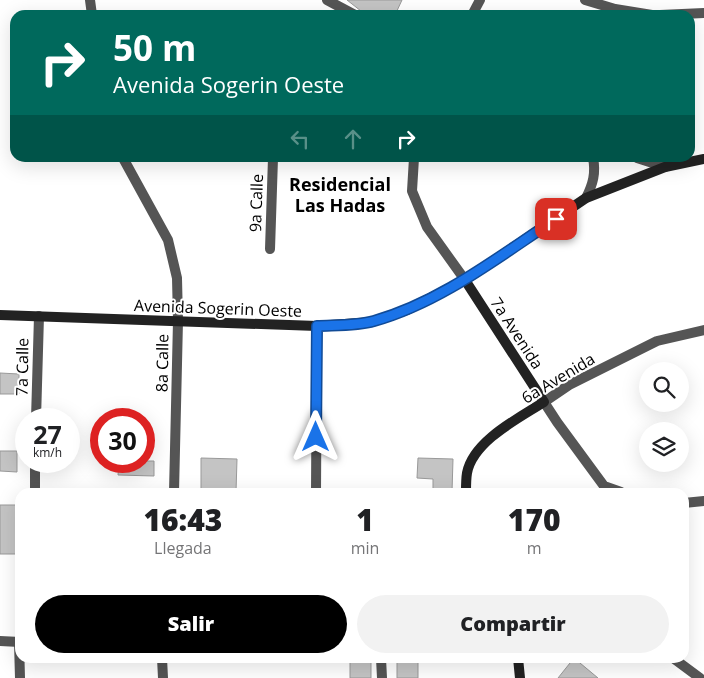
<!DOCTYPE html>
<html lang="es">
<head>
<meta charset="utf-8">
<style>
  body { margin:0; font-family:"Open Sans",sans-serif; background:#f2f2f2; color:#202124; height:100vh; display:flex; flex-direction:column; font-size:19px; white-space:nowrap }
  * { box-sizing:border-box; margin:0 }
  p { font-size:16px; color:#757577 }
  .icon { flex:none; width:28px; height:28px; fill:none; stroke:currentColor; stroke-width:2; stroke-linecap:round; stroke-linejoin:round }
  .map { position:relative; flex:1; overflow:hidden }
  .drawer { position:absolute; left:15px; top:488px; width:674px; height:175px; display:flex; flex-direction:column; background:#fff; border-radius:15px; box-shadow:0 5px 20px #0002 }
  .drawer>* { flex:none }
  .hud { position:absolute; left:10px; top:10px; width:685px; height:152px; border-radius:15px; box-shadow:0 5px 20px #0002; background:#00695c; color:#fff; overflow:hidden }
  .buttons { position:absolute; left:639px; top:362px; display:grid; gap:10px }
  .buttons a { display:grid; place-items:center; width:50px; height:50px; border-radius:50%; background:#fff; box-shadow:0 5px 20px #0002; font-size:25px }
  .speed { position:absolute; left:15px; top:408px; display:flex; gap:10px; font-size:25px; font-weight:700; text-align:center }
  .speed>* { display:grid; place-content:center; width:65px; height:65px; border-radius:50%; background:#fff; box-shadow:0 5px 20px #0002; line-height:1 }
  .speed small { font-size:12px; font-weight:400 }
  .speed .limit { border:8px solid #d22; background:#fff; color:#111 }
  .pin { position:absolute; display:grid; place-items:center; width:42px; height:42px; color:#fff; margin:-21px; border-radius:10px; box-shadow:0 2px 8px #0006 }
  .me { position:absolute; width:55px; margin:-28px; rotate:0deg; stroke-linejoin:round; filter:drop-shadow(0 0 4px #0008) }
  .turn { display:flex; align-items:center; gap:18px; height:105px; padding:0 20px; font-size:22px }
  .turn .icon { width:65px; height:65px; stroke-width:2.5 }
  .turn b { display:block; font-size:35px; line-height:42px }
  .lanes { display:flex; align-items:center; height:48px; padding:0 20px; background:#0003; justify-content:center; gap:25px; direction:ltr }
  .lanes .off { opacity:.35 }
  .eta { display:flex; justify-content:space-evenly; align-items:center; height:85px; text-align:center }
  .eta b { font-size:30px; font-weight:800; line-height:35px }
  .action { display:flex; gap:10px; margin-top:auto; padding:10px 20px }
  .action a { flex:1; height:58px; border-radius:30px; background:#000; color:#fff; font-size:20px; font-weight:800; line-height:58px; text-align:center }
  .action a+a { background:#f2f2f2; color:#202124 }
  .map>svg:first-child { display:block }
  .building { fill:#c4c4c4; stroke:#999 }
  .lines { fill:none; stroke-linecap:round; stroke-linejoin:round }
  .street { stroke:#555; stroke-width:10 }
  .secondary { stroke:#222; stroke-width:10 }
  .route-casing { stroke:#114b97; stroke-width:12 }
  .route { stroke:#1a73e8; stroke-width:9 }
  .labels { text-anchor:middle; stroke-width:4; stroke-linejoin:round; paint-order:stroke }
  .street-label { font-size:16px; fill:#000; stroke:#fff }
  .neighbourhood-label { font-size:18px; font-weight:bold; fill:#000; stroke:#fff }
</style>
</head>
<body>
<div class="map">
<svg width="704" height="678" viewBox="0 0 704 678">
  <rect width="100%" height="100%" fill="#fff"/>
  <g class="building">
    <path d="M347 0H402L395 15H366Z"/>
    <path d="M0 373 19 374V394H0Z"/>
    <path d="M0 451H17V472L0 471Z"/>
    <path d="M201 458 237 459 236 492H201Z"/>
    <path d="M418 458 453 459 452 492H433V479L417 478Z"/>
    <path d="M119 461H154V476L118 475Z"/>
    <rect x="0" y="505" width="19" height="49"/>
    <rect x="350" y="658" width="21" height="20"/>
    <rect x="397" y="658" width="21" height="20"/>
    <path d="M574 658 598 678H558Z"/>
  </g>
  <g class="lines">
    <g class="street">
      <path d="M90 0 92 15"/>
      <path d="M327 0 355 15"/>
      <path d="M585 0 615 9 652 15"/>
      <path d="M472 15 480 0"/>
      <path d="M660 15 704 13"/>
      <path d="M123 158 168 240 177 278 178 321 174 492"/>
      <path d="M414 158 412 191 427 227 465 280"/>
      <path d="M637 158 665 167"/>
      <path d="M586 198C593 184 596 173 593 158"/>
      <path d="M270 249 273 158"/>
      <path d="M36 419 39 316"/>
      <path d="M35 492V461"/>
      <path d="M316 492 317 326"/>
      <path d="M621 492 604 486 557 422 544 402 569 385 657 341 704 330"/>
      <path d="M684 503 704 501"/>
      <path d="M0 641 20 642"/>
      <path d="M19 642 20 678"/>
      <path d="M162 658 163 678"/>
      <path d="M381 658 382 678"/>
      <path d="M673 658 700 678"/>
    </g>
    <g class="secondary">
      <path d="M465 280 544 402C519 418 473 441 467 473 466 479 466 486 466 492"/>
      <path d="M0 315 317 326 372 322 407 310 465 280 586 198 665 167 704 159"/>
      <path d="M518 658 520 678"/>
    </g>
  </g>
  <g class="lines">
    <defs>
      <path id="route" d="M316 437 317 326C335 325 357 326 374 321 441 302 498 257 556 219"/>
    </defs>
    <use href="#route" class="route-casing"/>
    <use href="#route" class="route"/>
  </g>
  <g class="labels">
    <g class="street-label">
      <text transform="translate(256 203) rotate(-88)" y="6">9a Calle</text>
      <text transform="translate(218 308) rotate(2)" y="6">Avenida Sogerin Oeste</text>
      <text transform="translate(517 333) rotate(57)" y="6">7a Avenida</text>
      <text transform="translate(162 363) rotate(-89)" y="6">8a Calle</text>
      <text transform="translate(22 367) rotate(-89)" y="6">7a Calle</text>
      <text transform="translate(558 378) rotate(-31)" y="6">6a Avenida</text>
    </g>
    <g class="neighbourhood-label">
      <text x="340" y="191">Residencial<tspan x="340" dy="21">Las Hadas</tspan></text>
    </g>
  </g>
</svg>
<div class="buttons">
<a><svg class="icon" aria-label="search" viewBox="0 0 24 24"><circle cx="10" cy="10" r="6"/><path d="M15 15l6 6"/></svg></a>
<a><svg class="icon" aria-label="layers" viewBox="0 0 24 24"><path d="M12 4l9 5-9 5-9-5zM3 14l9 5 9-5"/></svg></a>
</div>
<div class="speed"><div>27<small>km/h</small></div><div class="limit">30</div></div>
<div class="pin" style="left:556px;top:219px;background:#d93025"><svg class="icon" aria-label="arrive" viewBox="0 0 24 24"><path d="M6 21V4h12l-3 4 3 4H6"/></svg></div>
<svg class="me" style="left:316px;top:437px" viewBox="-20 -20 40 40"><path d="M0-17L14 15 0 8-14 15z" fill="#1a73e8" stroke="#fff" stroke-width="4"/></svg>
<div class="hud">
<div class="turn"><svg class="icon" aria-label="right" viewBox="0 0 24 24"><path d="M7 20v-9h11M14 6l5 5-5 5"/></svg><div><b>50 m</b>Avenida Sogerin Oeste</div></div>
<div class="lanes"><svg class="icon off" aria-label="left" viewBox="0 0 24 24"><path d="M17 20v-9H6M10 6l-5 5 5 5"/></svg><svg class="icon off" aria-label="ahead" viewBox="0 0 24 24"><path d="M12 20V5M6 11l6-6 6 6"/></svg><svg class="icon" aria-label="right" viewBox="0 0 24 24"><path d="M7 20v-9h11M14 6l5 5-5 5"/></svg></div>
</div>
<section class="drawer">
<div class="eta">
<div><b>16:43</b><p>Llegada</p></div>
<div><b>1</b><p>min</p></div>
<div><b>170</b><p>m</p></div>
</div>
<div class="action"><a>Salir</a><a>Compartir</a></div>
</section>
</div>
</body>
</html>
